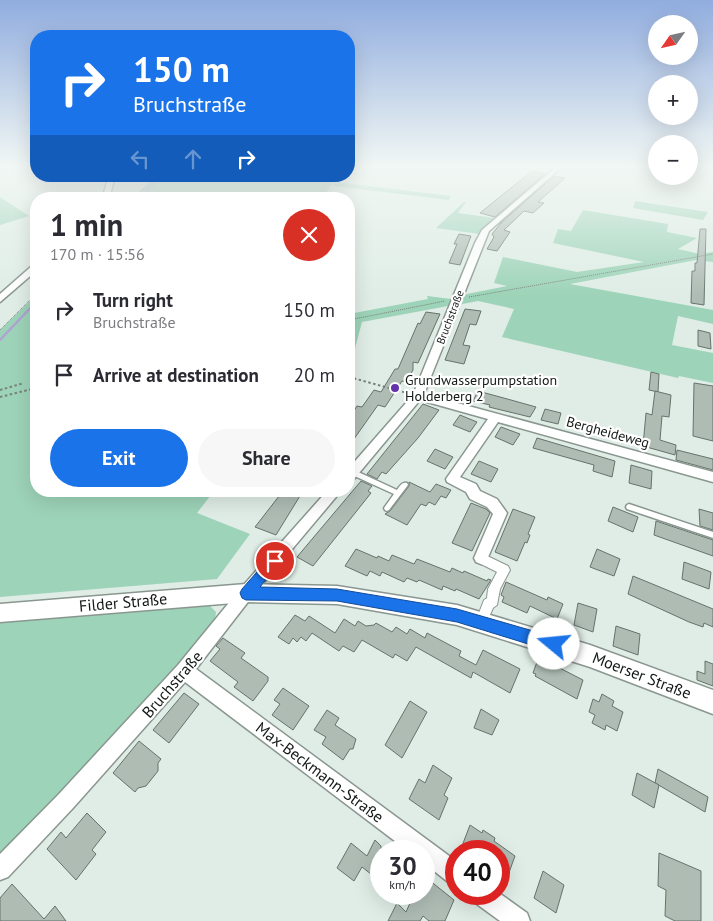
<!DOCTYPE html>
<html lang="en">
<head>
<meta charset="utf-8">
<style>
  body { margin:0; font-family:"PT Sans",sans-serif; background:#f7f7f7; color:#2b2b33; height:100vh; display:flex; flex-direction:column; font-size:19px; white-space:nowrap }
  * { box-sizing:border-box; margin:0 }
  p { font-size:16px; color:#7c7c81 }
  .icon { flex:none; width:28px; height:28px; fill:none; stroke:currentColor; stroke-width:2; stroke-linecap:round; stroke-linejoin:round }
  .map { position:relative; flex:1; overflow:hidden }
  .sheet { position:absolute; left:30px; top:192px; width:325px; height:305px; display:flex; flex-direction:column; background:#fff; border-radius:20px; box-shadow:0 5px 20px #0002 }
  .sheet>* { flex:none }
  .guide { position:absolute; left:30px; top:30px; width:325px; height:152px; border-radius:20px; box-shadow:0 5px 20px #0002; background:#1a73e8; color:#fff; overflow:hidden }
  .needle { width:32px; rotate:236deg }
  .tools { position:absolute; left:648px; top:15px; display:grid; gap:10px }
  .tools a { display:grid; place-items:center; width:50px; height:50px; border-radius:50%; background:#fff; box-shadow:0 5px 20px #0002; font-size:25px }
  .speed { position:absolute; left:370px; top:840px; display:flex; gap:10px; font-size:25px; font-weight:700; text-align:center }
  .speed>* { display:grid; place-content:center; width:65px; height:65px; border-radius:50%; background:#fff; box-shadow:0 5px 20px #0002; line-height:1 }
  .speed small { font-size:12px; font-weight:400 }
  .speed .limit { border:8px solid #d22; background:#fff; color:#111 }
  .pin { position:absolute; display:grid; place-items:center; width:42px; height:42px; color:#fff; margin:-21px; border:2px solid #fff; border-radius:50%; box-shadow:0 1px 5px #0007 }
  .me { position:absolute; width:55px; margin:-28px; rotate:287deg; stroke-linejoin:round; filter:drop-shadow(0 0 4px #0008) }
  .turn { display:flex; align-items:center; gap:18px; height:105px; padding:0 20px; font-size:22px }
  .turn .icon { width:65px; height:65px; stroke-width:2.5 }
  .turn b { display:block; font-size:35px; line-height:42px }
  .lanes { display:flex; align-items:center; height:48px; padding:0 20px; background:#0003; justify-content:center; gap:25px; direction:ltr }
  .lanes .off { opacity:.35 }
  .round { display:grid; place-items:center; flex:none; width:52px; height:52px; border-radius:26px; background:#f7f7f7 }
  .headline { display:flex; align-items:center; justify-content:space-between; height:85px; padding:0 20px }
  h1 { font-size:30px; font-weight:700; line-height:38px }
  .primary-button { display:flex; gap:10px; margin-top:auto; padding:10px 20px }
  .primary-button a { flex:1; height:58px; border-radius:30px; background:#1a73e8; color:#fff; font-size:20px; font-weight:700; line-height:58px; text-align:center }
  .primary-button a+a { background:#f7f7f7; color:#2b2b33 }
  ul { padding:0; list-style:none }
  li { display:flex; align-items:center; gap:15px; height:65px; padding:0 20px }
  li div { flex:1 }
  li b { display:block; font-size:19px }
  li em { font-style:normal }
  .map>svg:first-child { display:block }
  .green { fill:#9dd3b8 }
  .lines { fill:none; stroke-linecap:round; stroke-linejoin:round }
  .stream-far1 { stroke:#b0a3d2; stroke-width:2 }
  .stream { stroke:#b0a3d2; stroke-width:2.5 }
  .building { fill:#aebcb4; stroke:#66736c }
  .service-casing { stroke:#8a9790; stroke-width:3 }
  .pedestrian-casing { stroke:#8a9790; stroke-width:2 }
  .minor-casing { stroke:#8a9790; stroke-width:3 }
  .tertiary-casing { stroke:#8a9790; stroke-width:3 }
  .path-far1 { stroke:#77817c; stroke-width:1; stroke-dasharray:1 1; stroke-linecap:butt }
  .path { stroke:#77817c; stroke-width:2; stroke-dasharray:2.5 2.5; stroke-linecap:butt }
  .service { fill:#fff; fill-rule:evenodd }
  .pedestrian { fill:#fff; fill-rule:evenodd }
  .minor { fill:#fff; fill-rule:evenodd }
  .tertiary { fill:#fff; fill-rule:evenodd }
  .route { fill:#1a73e8; stroke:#114b97 }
  .poi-dot { fill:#6432aa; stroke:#fff; stroke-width:2 }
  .labels { text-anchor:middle; stroke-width:4.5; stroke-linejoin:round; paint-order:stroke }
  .far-street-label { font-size:11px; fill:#141917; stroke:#fff }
  .poi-label { font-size:14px; fill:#141917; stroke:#fff; text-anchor:start }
  .street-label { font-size:14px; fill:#141917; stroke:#fff }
  .near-street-label { font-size:16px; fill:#141917; stroke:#fff }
</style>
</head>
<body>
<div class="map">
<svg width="713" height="921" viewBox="0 0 713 921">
  <rect width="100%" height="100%" fill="#dfede6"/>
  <g class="green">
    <path d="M156 176H334L322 199H131Z"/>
    <path d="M335 182 451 196 449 200 333 186Z"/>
    <path d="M0 197 29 216 0 225Z"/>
    <path d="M635 201 708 212 703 220 633 208Z"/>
    <path d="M464 202H466L458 213 495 218 480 234 436 228Z"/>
    <path d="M583 210 668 224 667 232 697 238 678 249 700 254 713 252V262L696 260 570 284 713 310V324L678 316 672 345 713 353V383L679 376 678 378 502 337 514 309 478 301 457 305 462 295 507 286 494 283 503 257 577 272 644 262 553 243 558 229 571 231Z"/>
    <path d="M36 295V381L30 383 36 382V491H214L197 513 250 534 217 579 0 597V330Z"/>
    <path d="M427 296 451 299 448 306 362 322 349 371V314L428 299Z"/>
    <path d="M208 604 216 612 215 620 176 674 0 855V622Z"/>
  </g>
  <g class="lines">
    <path class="stream-far1" d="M138 199 161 176"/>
    <path class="stream" d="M0 340 36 302"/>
  </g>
  <g class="building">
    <path d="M532 171 545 174 495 217 480 213Z"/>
    <path d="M554 176 565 178 538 202 544 203 533 213 524 211 504 230 510 232 497 251 487 249 494 237 492 234 501 223Z"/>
    <path d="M700 229H706L704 305 691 303 692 271H695V263H697Z"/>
    <path d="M459 234 471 236 460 265 449 263 457 244H454Z"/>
    <path d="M465 309 481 311 476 325 470 324 463 345 470 346 464 364 445 360Z"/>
    <path d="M426 312 440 314 418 363 413 362V370L406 382 402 381 385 407 378 405 349 446V418L357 406 362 407 374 390 381 392 395 369H398L418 323 420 324Z"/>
    <path d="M698 330 710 333 711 349 698 346Z"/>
    <path d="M651 372 659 374 658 392 649 390Z"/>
    <path d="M694 383 713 386V441L693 436Z"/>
    <path d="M478 391 511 400 536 407 530 417 493 408 489 407 490 405 473 401Z"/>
    <path d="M655 391 671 395 669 417 662 416 660 440 676 445 675 455 643 446 646 413 652 415Z"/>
    <path d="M423 404 439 410 418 438 386 474 382 472 377 479 367 474Z"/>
    <path d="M545 409 561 413 558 424 541 420Z"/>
    <path d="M460 415 477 422 470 432 453 425Z"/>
    <path d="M501 427 520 434 513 445 495 437Z"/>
    <path d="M537 438 615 461 612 477 593 471 594 465 533 448Z"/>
    <path d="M435 449 453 457 445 469 427 461Z"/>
    <path d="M677 450 713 459V470L676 460Z"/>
    <path d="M479 461 498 469 491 482 471 474Z"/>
    <path d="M631 465 652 471 651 489 629 483Z"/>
    <path d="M361 481 372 486 368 491 371 493 313 566 297 557Z"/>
    <path d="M409 482 430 492 436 484 451 490 446 498 441 496 435 505 429 502 426 506 421 504 407 525 385 514 390 511 409 486Z"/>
    <path d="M283 491H303L276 535 255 527Z"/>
    <path d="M471 503 486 509 490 513 472 551 452 543Z"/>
    <path d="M613 507 638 517 633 532 608 521Z"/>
    <path d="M513 509 535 517 528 534 530 535 527 543 525 542 517 561 495 552Z"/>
    <path d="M699 509 713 513V530L700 526Z"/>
    <path d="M656 521 713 540V556L654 535Z"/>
    <path d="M356 549 377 558 378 556 389 561 392 555 414 564 417 559 450 572 452 568 463 573 464 571 487 581 488 579 491 580 479 599 456 589 455 591 443 586 442 590 419 580 417 582 407 578 404 582 382 572 380 576 370 571 367 576 345 566Z"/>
    <path d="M597 549 620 559 614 576 590 567Z"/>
    <path d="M684 562 711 572 709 589 682 579Z"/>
    <path d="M633 576 713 609V627L704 623 703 627 689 622 628 594Z"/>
    <path d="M506 582 547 600 548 597 563 604 557 619 530 606 527 613 502 602 504 597 501 595Z"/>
    <path d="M578 603 597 609 593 632 574 625Z"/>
    <path d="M295 615 305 621 309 616 335 633 344 619 355 626 358 621 366 626 374 625 376 623 392 632 396 627 407 634 410 629 425 638 427 633 461 651 459 656 476 665 483 650 520 669 510 693 473 672 471 678 416 647 407 661 395 654 393 658 362 640 354 652 343 646 339 651 312 633 306 641 301 637 297 642 293 638 289 644 278 637Z"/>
    <path d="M616 626 640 634 638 655 613 646Z"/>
    <path d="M223 638 245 653 241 658 268 677V681L253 701 234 687 238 682 210 661 220 649 216 646Z"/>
    <path d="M542 659 583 680 577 699 535 676 536 674 533 673 537 662 540 664Z"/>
    <path d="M705 661 713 664V686L697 680V671L705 674Z"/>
    <path d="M283 688 309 706 293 730 272 715 280 704 274 700Z"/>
    <path d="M184 693 199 704 169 743 153 730Z"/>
    <path d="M602 694 614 701 612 706 623 712 617 731 606 725 605 730 592 723 595 715 589 712 593 699 599 702Z"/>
    <path d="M410 701 427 712 402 758 385 745Z"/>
    <path d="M481 709 499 720 492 735 474 728Z"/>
    <path d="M327 710 339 718 335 725 356 739 353 749H350L343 760 322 744 326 737 314 730Z"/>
    <path d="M139 741 161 759 158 763V771L146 786 138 788 135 792 113 773Z"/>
    <path d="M433 765 452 778 444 795 448 798 439 820 409 799 419 779 425 783Z"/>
    <path d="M658 769 708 797 705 812 655 783Z"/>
    <path d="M637 773 659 785 654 808 632 795Z"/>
    <path d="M87 813 106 832 92 850 96 854 76 880 47 849 61 832 66 838Z"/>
    <path d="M470 825 482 833 483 830 495 838 494 841 515 856 507 878 499 873V851H468L462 846Z"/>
    <path d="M375 840 381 846V882L362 867 354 881 337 868 351 843 367 856Z"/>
    <path d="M659 853 701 871V921H675L665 916 666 890 658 886Z"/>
    <path d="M543 871 564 885 556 913 534 898Z"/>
    <path d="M424 876 454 900 445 921H429L423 916 420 921H388L397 903 406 912 414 894H424Z"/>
    <path d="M12 884 44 919 55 906 66 921H0V898Z"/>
  </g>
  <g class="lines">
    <defs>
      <g id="service">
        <path d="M350 470H354L397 490C400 486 402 482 407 483L408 485 389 510 387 511 385 510 384 508 394 494 350 474 349 472Z"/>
        <path d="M629 504 713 532V538L627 509 626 507 627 505Z"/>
      </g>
      <path id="pedestrian" d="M481 553 508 566 510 570 500 589 497 605 493 608 489 617 485 619 481 617 479 613 484 600 487 598 488 589 497 572 477 562 475 558 477 554Z"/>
      <g id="minor">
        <path d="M556 167H562L489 231 424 394 713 472V482L498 422 460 477 476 484 480 491 497 499 507 513 486 562 481 564 476 562 474 558 493 514 487 507 470 499 466 492 447 482 446 479 488 419 420 400 354 479 349 481V468L413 395 475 243 482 230Z"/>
        <path d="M109 176H115L109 199H102Z"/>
        <path d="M33 265H36V271L0 302V294Z"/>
        <path d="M327 491H341L251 598 196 669 456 861V885L448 882 424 863V851H408L185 682 73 808 8 877 0 880V854L59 794 178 665 241 588Z"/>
        <path d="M499 893 527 913 530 921H500L474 902 471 894Z"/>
      </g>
      <path id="tertiary" d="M246 584 337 586 457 605 590 645 713 690V714L590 667 457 625 337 604 246 602 0 622V604Z"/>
    </defs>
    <use href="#service" class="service-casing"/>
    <use href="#pedestrian" class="pedestrian-casing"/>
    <use href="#minor" class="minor-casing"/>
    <use href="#tertiary" class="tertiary-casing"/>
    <g class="path-far1">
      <path d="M133 199 158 176"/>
      <path d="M323 199 335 176"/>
      <path d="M469 297 713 254"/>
      <path d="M349 320 445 301"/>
      <path d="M0 330 36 294"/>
    </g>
    <g class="path">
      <path d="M349 377 407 393"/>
      <path d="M0 390 24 383"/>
      <path d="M0 397 36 388"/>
    </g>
    <use href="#service" class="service"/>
    <use href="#pedestrian" class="pedestrian"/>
    <use href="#minor" class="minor"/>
    <use href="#tertiary" class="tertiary"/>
  </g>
  <linearGradient id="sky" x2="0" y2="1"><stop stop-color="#91addf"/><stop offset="0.56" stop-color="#f1f7f4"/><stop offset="1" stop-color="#f1f7f4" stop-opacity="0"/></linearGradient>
  <rect width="713" height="296" fill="url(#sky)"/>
  <path class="route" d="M275 555 279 557 281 561 260 587 337 589 457 609 554 637 559 639 561 644 559 650 554 652 457 622 337 601 246 600 242 598 240 593 242 589 270 557Z"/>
  <circle class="poi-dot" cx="395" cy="388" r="5"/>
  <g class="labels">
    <g class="far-street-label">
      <text transform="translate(450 317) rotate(-69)" y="4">Bruchstraße</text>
    </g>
    <g class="poi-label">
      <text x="405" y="385">Grundwasserpumpstation<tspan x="405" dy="16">Holderberg 2</tspan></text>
    </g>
    <g class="street-label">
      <text transform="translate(608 432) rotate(15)" y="5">Bergheideweg</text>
    </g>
    <g class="near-street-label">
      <text transform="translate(123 602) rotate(-5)" y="6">Filder Straße</text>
      <text transform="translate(642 675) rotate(21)" y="6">Moerser Straße</text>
      <text transform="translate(172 684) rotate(-49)" y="6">Bruchstraße</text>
      <text transform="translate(320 772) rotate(37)" y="6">Max-Beckmann-Straße</text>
    </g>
  </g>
</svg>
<div class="tools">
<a><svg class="needle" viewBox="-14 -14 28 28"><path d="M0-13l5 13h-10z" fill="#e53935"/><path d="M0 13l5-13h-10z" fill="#7c7c81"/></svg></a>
<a>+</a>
<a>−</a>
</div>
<div class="speed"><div>30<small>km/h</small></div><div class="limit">40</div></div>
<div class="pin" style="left:275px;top:561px;background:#d93025"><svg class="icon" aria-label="arrive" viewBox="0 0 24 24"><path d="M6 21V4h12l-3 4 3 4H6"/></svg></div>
<svg class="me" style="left:554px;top:644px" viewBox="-20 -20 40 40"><circle r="19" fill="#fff"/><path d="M0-13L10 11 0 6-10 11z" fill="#1a73e8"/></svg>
<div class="guide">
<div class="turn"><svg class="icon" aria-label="right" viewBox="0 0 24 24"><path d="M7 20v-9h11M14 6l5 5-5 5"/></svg><div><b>150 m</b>Bruchstraße</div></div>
<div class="lanes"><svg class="icon off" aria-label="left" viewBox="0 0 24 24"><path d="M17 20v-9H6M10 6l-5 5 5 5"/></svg><svg class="icon off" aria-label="ahead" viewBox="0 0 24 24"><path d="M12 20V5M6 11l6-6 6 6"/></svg><svg class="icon" aria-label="right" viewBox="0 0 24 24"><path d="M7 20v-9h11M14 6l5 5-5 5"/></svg></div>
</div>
<section class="sheet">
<div class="headline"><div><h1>1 min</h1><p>170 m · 15:56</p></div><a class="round" style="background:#d93025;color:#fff"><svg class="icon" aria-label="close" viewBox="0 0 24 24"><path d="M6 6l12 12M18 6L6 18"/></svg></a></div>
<ul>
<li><svg class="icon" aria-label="right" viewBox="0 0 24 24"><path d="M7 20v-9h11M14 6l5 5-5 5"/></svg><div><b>Turn right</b><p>Bruchstraße</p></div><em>150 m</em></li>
<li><svg class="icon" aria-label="arrive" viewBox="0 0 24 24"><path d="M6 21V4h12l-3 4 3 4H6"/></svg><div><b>Arrive at destination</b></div><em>20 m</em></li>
</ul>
<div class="primary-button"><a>Exit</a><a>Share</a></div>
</section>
</div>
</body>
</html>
